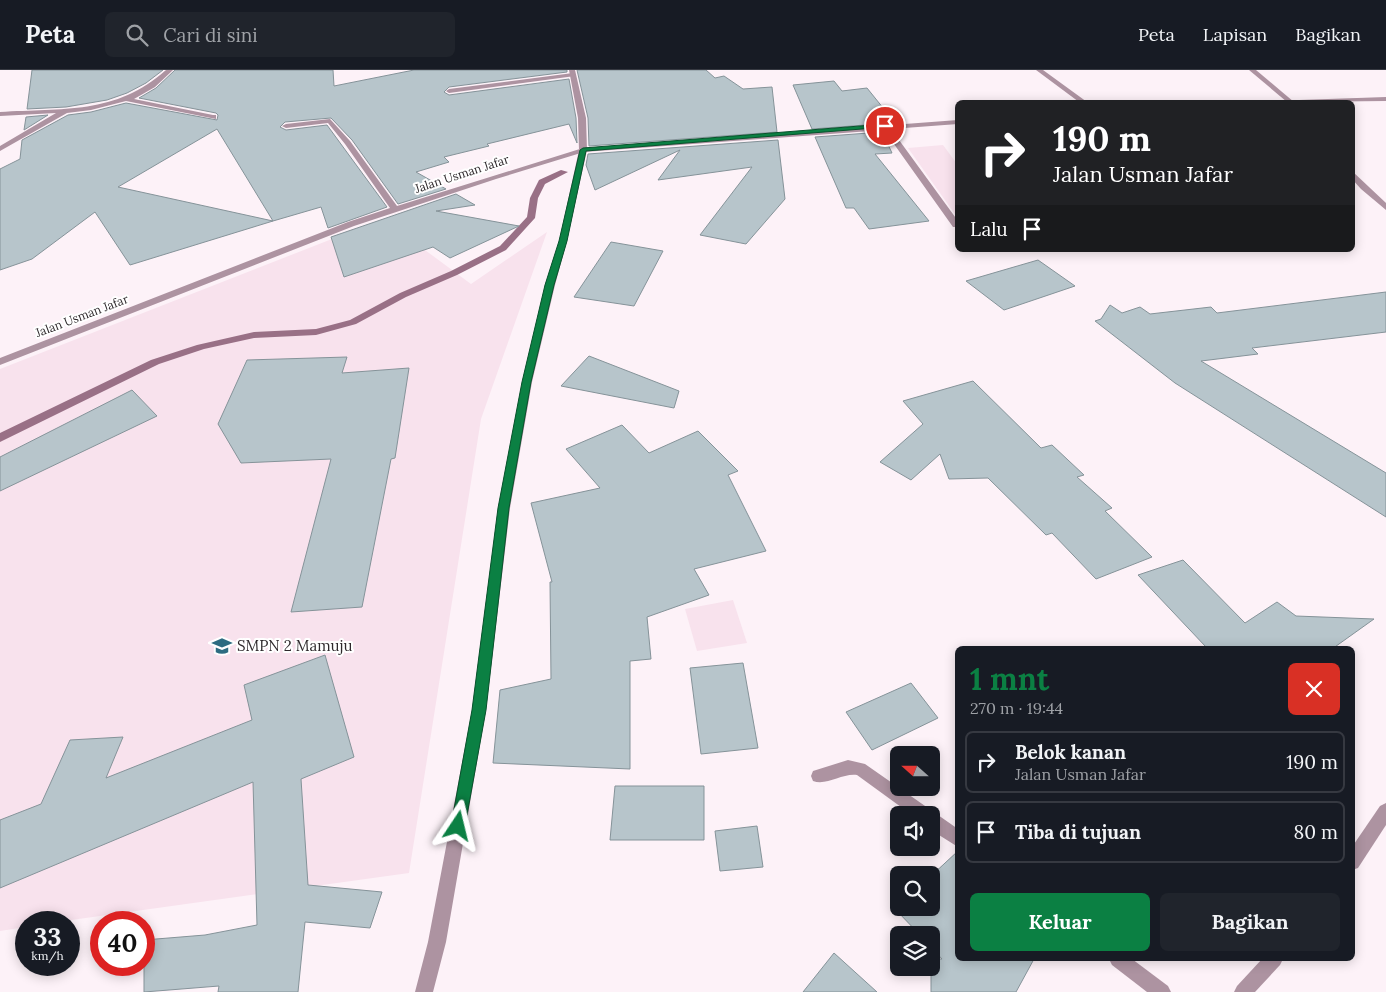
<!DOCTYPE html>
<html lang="id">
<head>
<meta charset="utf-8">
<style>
  body { margin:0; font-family:Lora,serif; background:#20242c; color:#f1f3f6; height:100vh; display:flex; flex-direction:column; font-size:19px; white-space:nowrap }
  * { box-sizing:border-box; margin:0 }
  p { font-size:16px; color:#9ea1a6 }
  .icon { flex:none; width:28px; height:28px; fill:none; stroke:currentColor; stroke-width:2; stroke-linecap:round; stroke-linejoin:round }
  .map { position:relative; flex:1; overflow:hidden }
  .side { position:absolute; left:955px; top:576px; width:400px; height:315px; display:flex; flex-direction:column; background:#171b24; border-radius:8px; box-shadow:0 2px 12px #0003 }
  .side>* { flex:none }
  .banner { position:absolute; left:955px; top:30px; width:400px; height:152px; border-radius:8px; box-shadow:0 2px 12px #0003; background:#202124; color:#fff; overflow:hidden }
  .needle { width:32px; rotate:291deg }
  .buttons { position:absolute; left:890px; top:676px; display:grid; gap:10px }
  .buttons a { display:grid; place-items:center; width:50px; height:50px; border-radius:8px; background:#171b24; box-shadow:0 2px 12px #0003; font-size:25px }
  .speed { position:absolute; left:15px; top:841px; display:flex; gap:10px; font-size:25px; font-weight:700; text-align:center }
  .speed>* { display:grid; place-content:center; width:65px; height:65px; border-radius:50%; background:#171b24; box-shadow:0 2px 12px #0003; line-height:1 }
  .speed small { font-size:12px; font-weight:400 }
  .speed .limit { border:8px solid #d22; background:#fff; color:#111 }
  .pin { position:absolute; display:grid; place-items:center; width:42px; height:42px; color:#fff; margin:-21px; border:2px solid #fff; border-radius:50%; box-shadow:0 1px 5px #0007 }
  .me { position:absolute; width:55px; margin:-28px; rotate:10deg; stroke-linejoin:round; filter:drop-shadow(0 0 4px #0008) }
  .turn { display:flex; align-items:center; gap:18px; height:105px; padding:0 15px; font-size:22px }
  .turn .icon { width:65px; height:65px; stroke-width:2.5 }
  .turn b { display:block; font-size:35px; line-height:42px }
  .then { display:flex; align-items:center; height:48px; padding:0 15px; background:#0003; gap:10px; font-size:19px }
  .round { display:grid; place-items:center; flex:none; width:52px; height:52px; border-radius:8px; background:#20242c }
  .summary { display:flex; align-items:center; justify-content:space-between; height:85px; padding:0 15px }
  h1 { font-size:30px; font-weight:700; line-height:38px; color:#0b8043 }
  .primary-button { display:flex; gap:10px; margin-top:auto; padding:10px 15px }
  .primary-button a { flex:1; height:58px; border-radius:8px; background:#0b8043; color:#fff; font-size:20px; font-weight:700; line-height:58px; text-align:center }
  .primary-button a+a { background:#20242c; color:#f1f3f6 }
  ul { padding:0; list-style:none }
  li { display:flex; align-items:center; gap:15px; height:62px; margin:0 10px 8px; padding:0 5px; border:2px solid #363941; border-radius:8px }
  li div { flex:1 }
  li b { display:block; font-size:19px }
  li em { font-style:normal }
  header { display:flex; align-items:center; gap:30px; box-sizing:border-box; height:70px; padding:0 25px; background:#171b24; border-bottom:1px solid #363941 }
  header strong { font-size:24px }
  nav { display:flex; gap:28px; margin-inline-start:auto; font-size:18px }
  .search { width:350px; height:45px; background:#20242c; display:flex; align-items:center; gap:12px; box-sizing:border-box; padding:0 18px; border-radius:8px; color:#9ea1a6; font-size:19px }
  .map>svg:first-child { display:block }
  .built { fill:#f8e2ed }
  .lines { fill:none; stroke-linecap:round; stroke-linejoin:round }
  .stream { fill:#997086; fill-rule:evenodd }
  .building { fill:#b7c5cb; stroke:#859399 }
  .minor { fill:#ad93a1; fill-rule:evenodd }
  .tertiary { fill:#ad93a1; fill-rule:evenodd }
  .route { fill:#0b8043; stroke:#07532c }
  .labels { text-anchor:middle; stroke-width:4; stroke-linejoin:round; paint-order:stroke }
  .far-street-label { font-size:12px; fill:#2e292c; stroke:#fff }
  .poi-label { font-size:15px; fill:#2e292c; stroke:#fff; text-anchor:start }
</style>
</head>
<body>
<header>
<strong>Peta</strong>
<div class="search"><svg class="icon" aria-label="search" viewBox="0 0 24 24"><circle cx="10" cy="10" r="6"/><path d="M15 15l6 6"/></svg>Cari di sini</div>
<nav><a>Peta</a><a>Lapisan</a><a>Bagikan</a></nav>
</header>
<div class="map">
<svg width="1386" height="922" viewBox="0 0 1386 922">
  <rect width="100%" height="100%" fill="#fdf2f8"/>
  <g class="built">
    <path d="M943 75 957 94V147L908 78Z"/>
    <path d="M383 149 471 214 547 162 481 349 409 803 57 852H26V857L0 861V299Z"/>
    <path d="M733 530 747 573 697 581 685 539Z"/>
  </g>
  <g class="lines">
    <path class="stream" d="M561 100 568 102 545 114 538 128 535 148 506 180 457 205 406 227 356 254 316 265 254 268 204 279 159 294 0 372V363L151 290 197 275 254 262 316 259 350 250 400 223 451 201 500 176 527 147 530 128 539 110Z"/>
  </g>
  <g class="building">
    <path d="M32 0H163L146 13 127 23 107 30 66 37 27 39Z"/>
    <path d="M175 0H333L334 16 414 0H567V2L449 17 444 22 449 25 569 9 576 48 577 73 569 54 487 74 489 76 444 87 449 92 416 102 446 119 398 134 352 70 331 48 285 52 280 57 286 60 327 55 387 137 328 158 321 137 273 151 217 59 118 117 273 151 130 195 95 142 32 189 0 200V99L20 89 22 70 68 45 91 42 126 33 217 50 218 45 216 43 139 28 156 18Z"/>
    <path d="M577 0H706L715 8 724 6 743 19 772 17 777 62 589 76 588 48Z"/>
    <path d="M834 11 842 21 867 18 892 49 877 51 878 54 812 59 793 15Z"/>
    <path d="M48 45 24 60 26 47Z"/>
    <path d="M882 62 892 83 875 84 929 151 869 159 854 138H846L815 67Z"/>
    <path d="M778 70 785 129 746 174 700 165 752 97 658 110 680 80 595 120 586 95 588 84Z"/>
    <path d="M456 124 475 135 436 141 519 156 450 188 433 177 344 207 331 167Z"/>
    <path d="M611 172 663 181 634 236 574 227Z"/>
    <path d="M1038 190 1075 216 1004 240 966 211Z"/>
    <path d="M1386 222V262L1252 278 1258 284 1201 291 1386 403V447L1175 313 1095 251 1101 249 1110 235 1122 243 1140 237 1150 244 1211 237 1217 243Z"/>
    <path d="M589 286 679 321 674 338 561 316Z"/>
    <path d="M347 287 342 303 409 298 395 388 391 389 362 537 291 542 331 389 241 393 218 354 247 290Z"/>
    <path d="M973 311 1041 378 1052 375 1084 405 1077 407 1112 438 1105 441 1152 487 1096 509 1052 463 1046 465 988 408 949 409 940 384 911 410 880 392 923 354 903 331Z"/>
    <path d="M132 320 157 346 0 421V387Z"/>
    <path d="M622 355 649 383 698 361 738 401 728 405 766 481 694 499 709 525 647 547 651 589 630 591V699L493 693 500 620 551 609 550 512H552L531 433 600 418 566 379Z"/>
    <path d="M1183 490 1245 553 1277 532 1296 546 1374 549 1332 579H1204L1206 577 1138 505Z"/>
    <path d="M325 585 354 687 301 709 308 815 382 822 370 858 305 852 298 922H218L219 916 144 922V870L205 865 257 855 253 712 0 818V750L41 734 70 670 123 667 106 708 252 650 244 615Z"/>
    <path d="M743 593 758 678 701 684 690 598Z"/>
    <path d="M911 613 938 648 872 680 846 642Z"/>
    <path d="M615 716H704V770H610Z"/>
    <path d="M757 756 763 797 720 801 715 761Z"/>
    <path d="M958 781V889H1034L1016 922H931V889H942L931 877V865H920L896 840 899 837 931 838V806Z"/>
    <path d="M834 883 877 922H803Z"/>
  </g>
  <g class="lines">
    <g class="minor">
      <path d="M166 0H173L155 17 134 29 213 45H216V49L126 31 91 40 67 43 0 81V76L56 43 0 46V42C62 38 116 45 166 0Z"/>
      <path d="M1036 0H1043L1087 32H1079Z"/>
      <path d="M1249 0H1256L1294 32H1287Z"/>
      <path d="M573 3 576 5 575 6 449 23 446 21 449 19Z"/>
      <path d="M1386 27V31L1295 32 1299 30Z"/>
      <path d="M330 49 350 71 397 136 583 78 958 50V54L891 59 958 151V157H953L884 60 584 82 496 109 354 156 0 295V288L348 152 390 138 345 74 328 53 286 58 282 56 286 54Z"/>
      <path d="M1352 101 1386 133V140L1361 119 1352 109Z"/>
      <path d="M848 690 865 694 958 759V777L931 760V745H912L857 705C842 703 827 716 813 711L811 706 813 701Z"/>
      <path d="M1386 733V755L1358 798 1352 800V777L1380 736Z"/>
      <path d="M1109 889H1132L1168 916 1171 922H1147L1112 895Z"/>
      <path d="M1262 889H1283L1280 895 1255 922H1234L1237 916Z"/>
    </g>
    <path class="tertiary" d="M569 0H575L586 48 587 80 567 171 555 215 532 312 510 438 486 640 446 872 433 922H415L428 872 472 640 498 438 522 312 545 215 559 171 579 80 578 48Z"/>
  </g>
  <path class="route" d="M885 54 888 56 887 57 586 81 567 171 554 215 531 312 509 438 486 640 465 756 463 761 458 763 453 761 451 756 472 640 498 438 522 312 545 215 559 171 580 80 583 78Z"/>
  <defs>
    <symbol id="school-bare" viewBox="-9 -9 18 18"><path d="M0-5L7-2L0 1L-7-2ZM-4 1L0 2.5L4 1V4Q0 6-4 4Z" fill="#2d6c81" stroke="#fff" stroke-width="2.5" paint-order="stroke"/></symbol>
  </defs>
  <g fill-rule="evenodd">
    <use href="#school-bare" x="208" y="562" width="28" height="28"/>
  </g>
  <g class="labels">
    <g class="far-street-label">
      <text transform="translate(462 104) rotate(-18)" y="4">Jalan Usman Jafar</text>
      <text transform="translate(82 246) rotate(-21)" y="4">Jalan Usman Jafar</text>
    </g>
    <g class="poi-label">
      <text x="237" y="581">SMPN 2 Mamuju</text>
    </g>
  </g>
</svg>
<div class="buttons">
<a><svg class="needle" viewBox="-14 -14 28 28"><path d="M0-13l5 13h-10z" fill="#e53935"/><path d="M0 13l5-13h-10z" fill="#9ea1a6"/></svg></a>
<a><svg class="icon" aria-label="sound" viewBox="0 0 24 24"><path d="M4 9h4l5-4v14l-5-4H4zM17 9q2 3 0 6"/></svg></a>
<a><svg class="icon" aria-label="search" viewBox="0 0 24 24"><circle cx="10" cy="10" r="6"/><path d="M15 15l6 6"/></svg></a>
<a><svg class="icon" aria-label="layers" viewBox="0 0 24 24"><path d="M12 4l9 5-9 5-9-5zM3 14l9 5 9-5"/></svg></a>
</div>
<div class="speed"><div>33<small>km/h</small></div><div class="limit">40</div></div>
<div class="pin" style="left:885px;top:56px;background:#d93025"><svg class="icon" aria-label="arrive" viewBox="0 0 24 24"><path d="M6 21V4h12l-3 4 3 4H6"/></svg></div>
<svg class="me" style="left:458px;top:756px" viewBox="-20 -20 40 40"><path d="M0-17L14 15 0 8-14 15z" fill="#0b8043" stroke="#fff" stroke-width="4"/></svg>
<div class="banner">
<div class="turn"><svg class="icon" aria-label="right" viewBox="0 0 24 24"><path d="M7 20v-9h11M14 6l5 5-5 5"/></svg><div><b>190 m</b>Jalan Usman Jafar</div></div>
<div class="then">Lalu<svg class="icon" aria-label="arrive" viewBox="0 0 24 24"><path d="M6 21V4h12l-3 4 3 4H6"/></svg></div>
</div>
<section class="side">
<div class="summary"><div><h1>1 mnt</h1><p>270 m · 19:44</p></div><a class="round" style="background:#d93025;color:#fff"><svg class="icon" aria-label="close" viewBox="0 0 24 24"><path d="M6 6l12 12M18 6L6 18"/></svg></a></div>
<ul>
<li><svg class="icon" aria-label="right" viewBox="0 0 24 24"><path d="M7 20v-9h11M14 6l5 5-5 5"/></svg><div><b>Belok kanan</b><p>Jalan Usman Jafar</p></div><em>190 m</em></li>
<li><svg class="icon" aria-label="arrive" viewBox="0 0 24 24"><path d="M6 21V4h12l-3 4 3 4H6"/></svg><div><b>Tiba di tujuan</b></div><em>80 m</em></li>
</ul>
<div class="primary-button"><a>Keluar</a><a>Bagikan</a></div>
</section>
</div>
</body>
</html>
